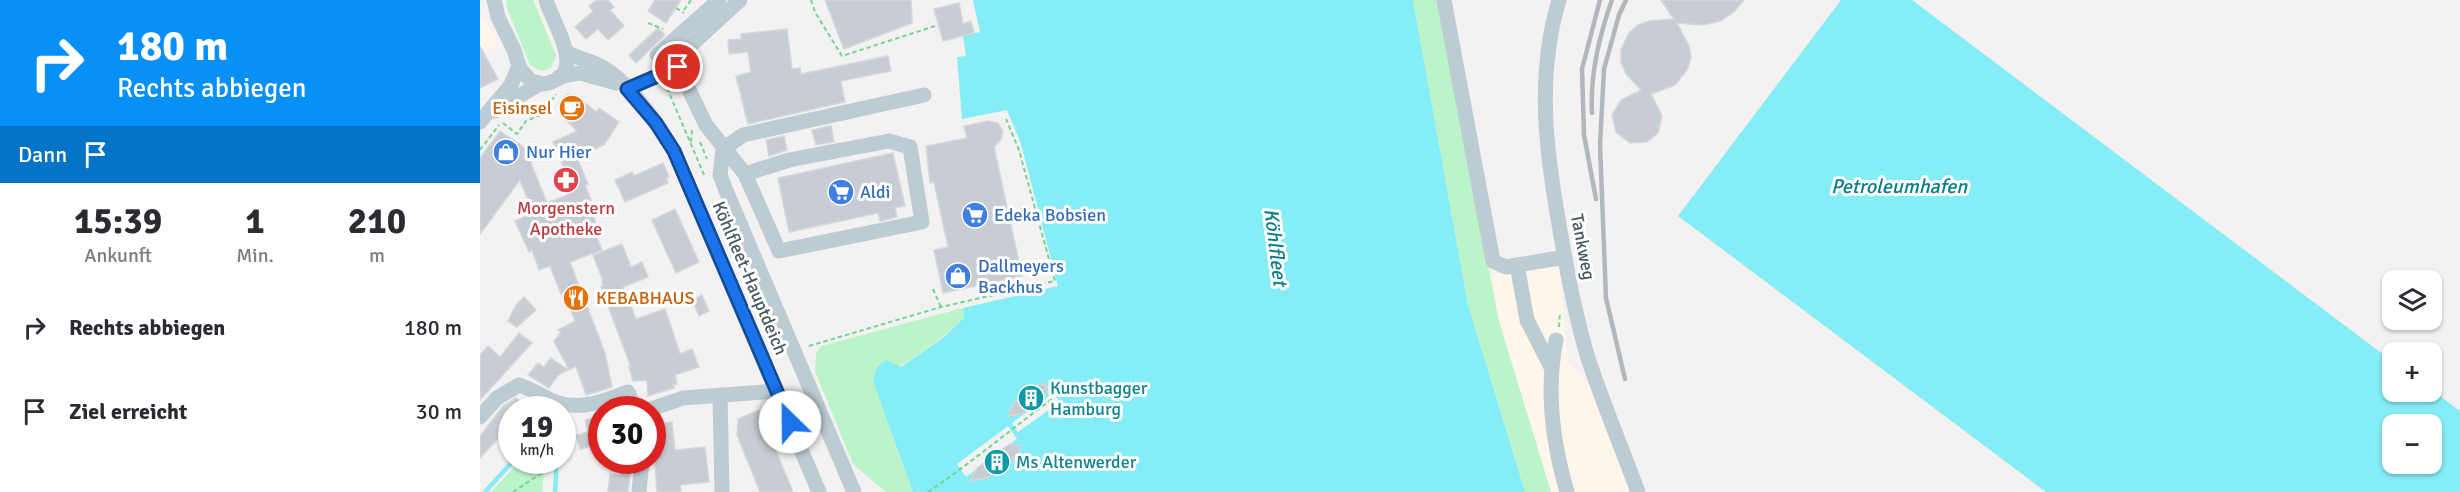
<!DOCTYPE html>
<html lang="de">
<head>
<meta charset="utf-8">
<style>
  body { margin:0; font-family:Signika,sans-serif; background:#f7f7f7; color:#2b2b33; height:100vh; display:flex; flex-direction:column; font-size:22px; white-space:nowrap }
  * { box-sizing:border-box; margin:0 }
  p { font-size:20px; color:#7c7c81 }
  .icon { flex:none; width:33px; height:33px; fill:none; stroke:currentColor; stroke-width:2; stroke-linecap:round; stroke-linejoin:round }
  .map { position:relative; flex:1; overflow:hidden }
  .details { display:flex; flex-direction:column; background:#fff; width:480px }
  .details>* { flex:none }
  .guide { background:#0790f8; color:#fff; overflow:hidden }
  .buttons { position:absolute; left:1902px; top:270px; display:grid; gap:12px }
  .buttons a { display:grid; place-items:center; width:60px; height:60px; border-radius:12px; background:#fff; box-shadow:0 2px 4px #0004; font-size:30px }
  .speed { position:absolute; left:18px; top:396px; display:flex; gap:12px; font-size:30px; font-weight:700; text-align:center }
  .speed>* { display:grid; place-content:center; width:78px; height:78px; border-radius:50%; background:#fff; box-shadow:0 2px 4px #0004; line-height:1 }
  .speed small { font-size:15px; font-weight:400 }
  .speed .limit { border:9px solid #d22; background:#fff; color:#111 }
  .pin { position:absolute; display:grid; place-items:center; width:51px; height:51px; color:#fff; margin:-26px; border:3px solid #fff; border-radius:50%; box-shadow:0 2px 6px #0007 }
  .me { position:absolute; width:66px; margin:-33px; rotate:337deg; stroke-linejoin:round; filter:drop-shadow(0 0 4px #0008) }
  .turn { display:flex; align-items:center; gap:21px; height:126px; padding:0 18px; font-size:27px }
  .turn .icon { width:78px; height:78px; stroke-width:2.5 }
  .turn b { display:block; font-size:42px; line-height:51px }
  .then { display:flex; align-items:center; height:57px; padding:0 18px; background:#0003; gap:12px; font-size:22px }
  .eta { display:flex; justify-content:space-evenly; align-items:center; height:102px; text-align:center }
  .eta b { font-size:36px; font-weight:800; line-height:42px }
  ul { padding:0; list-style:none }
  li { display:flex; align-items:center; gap:18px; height:84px; padding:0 18px }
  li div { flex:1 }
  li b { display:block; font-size:22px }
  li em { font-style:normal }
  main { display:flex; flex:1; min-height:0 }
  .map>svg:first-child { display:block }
  .commercial { fill:#fef6ea }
  .green { fill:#bcf4ca }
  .water { fill:#85edf5; fill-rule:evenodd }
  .pier { fill:#f3f1f1 }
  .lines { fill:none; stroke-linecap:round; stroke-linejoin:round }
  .stream { stroke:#85edf5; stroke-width:4.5 }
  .building { fill:#c7cdd2; stroke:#d4d8dd; stroke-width:1.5 }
  .path { stroke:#70d696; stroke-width:2; stroke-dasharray:4.5 3; stroke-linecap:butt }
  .minor { stroke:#bdcbd2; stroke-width:15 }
  .rail { stroke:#b2b7bc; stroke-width:4.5 }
  .route-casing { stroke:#114b97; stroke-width:15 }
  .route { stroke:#1a73e8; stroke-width:10 }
  .labels { text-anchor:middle; stroke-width:6; stroke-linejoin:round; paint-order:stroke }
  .food-label { font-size:18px; fill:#c56008; stroke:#fff; text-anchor:end }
  .shop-label { font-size:18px; fill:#366cbe; stroke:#fff; text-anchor:start }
  .health-label { font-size:18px; fill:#be3a42; stroke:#fff }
  .street-label { font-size:18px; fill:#475861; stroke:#fff }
  .culture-label { font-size:18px; fill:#0d838f; stroke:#fff; text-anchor:start }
  .water-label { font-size:20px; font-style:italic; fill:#057e87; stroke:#fff }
</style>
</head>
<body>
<main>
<section class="details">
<div class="guide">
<div class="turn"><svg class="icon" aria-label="right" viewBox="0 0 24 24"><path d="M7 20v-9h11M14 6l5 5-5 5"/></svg><div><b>180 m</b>Rechts abbiegen</div></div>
<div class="then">Dann<svg class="icon" aria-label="arrive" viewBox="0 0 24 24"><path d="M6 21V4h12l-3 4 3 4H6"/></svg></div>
</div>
<div class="eta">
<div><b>15:39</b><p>Ankunft</p></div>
<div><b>1</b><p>Min.</p></div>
<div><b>210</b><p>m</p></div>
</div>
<ul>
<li><svg class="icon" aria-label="right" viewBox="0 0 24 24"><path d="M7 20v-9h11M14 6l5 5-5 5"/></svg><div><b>Rechts abbiegen</b></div><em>180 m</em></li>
<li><svg class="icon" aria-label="arrive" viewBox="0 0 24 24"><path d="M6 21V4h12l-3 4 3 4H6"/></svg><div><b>Ziel erreicht</b></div><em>30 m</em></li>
</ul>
</section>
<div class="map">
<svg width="1980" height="492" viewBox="0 0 1980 492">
  <rect width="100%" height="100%" fill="#f3f1f1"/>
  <g class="commercial">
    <path d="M0 11 20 43 0 54Z"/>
    <path d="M1074 261 1081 279 1088 363 1110 385 1149 492H1071L1018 318 1012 276Z"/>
  </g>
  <g class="green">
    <path d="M27 0H53L76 55 71 68 62 71 50 65 26 6Z"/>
    <path d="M933 0H958L1018 318 1071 492H1045L988 305Z"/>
    <path d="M483 308 484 318C457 344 426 364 393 380L433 492H406L373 464 335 371 336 353 341 346Z"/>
    <path d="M40 461H65L62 492H11Z"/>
  </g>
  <g class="water">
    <path d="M493 0H933L988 305 1045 492H433L393 381 397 367 406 360 421 367 464 337 484 318 483 308 578 286 541 144 527 110 482 119 477 57 486 56 483 36 500 32Z"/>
    <path d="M1361 0H1432L1912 361V392L1952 390 1980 411V492H1566L1198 216ZM1912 424H1952V464H1912Z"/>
  </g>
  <g class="pier">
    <path d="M573 393 580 402 538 432 532 423Z"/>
    <path d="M528 426 537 439 486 477 477 464Z"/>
  </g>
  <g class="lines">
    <g class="stream">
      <path d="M5 492 34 460"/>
      <path d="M75 492 77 460"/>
    </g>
  </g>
  <g class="building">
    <path d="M116 0H128L134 7 130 10 144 26 128 40 118 29 106 39 95 27 113 11 109 6Z"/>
    <path d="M175 0H201L186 23 168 11Z"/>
    <path d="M345 0H431L432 23 364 49Z"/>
    <path d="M1181 0H1264L1254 12 1240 21 1223 25 1197 23 1209 46 1211 58 1207 70 1195 85 1171 94 1182 116 1178 133 1167 142 1150 143 1136 132 1132 115 1141 100 1161 90 1146 74 1141 62V50L1149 33 1158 25 1170 21 1194 19Z"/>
    <path d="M479 3 483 24 491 21 494 33 463 41 454 9Z"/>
    <path d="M178 28 185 35 156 63 149 55Z"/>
    <path d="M307 29 312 69 320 68 321 74 408 56 411 71 361 81 365 102 268 124 256 76 271 72 268 52 249 54 248 40 261 39V34Z"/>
    <path d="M0 46 18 79 0 88Z"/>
    <path d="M87 94 96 95 116 112 119 108 139 122 124 145 97 157 108 184 105 185 111 200 109 205 116 223 112 225 122 250 90 262 125 353 132 387 106 395 96 366 89 370 74 341 81 332 78 330 95 321 84 292 81 294 70 266 59 270 52 250 49 252 35 221 53 213 40 180 0 234V158L20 131 45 148 67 203 87 195 79 176 86 173 73 142 97 131 81 115 79 104Z"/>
    <path d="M508 121 518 123 523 131 521 140 514 147 542 276 463 293 454 250 468 247 454 182 450 183 446 146 487 138 484 126Z"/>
    <path d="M351 126 354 142 336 145 332 130Z"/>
    <path d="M304 136 307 150 289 156 286 140Z"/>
    <path d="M413 153 425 206 415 208 417 217 400 221 398 213 309 232 298 178Z"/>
    <path d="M183 163 189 177 186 178 188 183 145 202 135 180 152 172 154 176Z"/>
    <path d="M195 209 219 262 196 273 172 220Z"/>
    <path d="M142 244 151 267 162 262 168 277 143 287 156 319 185 309 200 354 212 349 219 367 195 375 197 384 193 385 194 388 168 396 167 380 153 381 149 367H151L121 287 123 286 122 278 113 255Z"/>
    <path d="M222 295 229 311 219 316 212 300Z"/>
    <path d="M44 297 56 310 37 327 28 321 36 305Z"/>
    <path d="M39 333 52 343 0 400V355L8 346 20 357Z"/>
    <path d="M71 358 88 370 78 375 69 388 48 375 58 363 64 367Z"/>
    <path d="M562 383 569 388 565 396 542 414 527 416 534 403 551 388Z"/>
    <path d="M36 398 52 410H32V424L0 458V436L23 406Z"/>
    <path d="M279 410 309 482 313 492H280L257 435 258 419Z"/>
    <path d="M122 415V444L100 449 96 435 108 432 105 420Z"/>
    <path d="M192 422 195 450 225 447 229 482 200 485 201 492H177L172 424Z"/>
    <path d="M530 444 541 446 537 457 507 478 490 481 497 468Z"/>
    <path d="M139 460H152L148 492H128L130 474 140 475Z"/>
  </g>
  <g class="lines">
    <g class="path">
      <path d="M331 0 335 12 362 56 455 26"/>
      <path d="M196 8 204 13"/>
      <path d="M204 10 211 0"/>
      <path d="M168 23 183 29"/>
      <path d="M187 88 225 177"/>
      <path d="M23 123 37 134 46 121 63 114 76 94"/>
      <path d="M211 142 212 130"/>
      <path d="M220 142 227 159"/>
      <path d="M0 150 19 125"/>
      <path d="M453 289 461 307"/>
      <path d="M1079 327 1080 312"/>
      <path d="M329 346 461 307 575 281 539 150 526 119"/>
      <path d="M33 492 69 468"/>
      <path d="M448 492C491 463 530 430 572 399"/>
    </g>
    <g class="minor">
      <path d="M14 0 18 17 34 50 40 69 51 81 63 84C111 77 73 25 66 0"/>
      <path d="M964 0 1013 261 1026 267 1085 257"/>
      <path d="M1079 0C1056 77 1066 152 1080 230 1087 272 1095 314 1107 355 1122 401 1141 446 1158 492"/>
      <path d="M88 53C98 59 111 60 122 67 151 83 177 124 194 151L339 492"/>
      <path d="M177 55 239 0"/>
      <path d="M198 67 226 125 265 174 299 251 442 222 430 147 409 141 309 160 265 174"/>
      <path d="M79 77 100 73 136 83"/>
      <path d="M147 89 198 67 210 46 260 0"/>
      <path d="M15 111 59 84"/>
      <path d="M0 122 31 85 39 66"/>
      <path d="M1037 265 1047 320 1071 367"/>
      <path d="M1076 340C1066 389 1073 444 1087 492"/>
      <path d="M240 395 242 492"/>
      <path d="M168 410 203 398 296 391"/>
      <path d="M0 417 17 398 39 385C53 389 65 399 78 403 103 410 125 401 148 392L155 410"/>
      <path d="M159 492 162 460"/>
      <path d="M374 492 247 193 240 175 243 149 263 135 444 95"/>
    </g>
    <g class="rail">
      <path d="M1112 113C1110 74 1119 36 1132 0"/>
      <path d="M1116 199 1104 135 1102 69 1120 0"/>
      <path d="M1145 379 1126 298 1120 145 1124 69 1139 15 1146 0"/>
    </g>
  </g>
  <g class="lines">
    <defs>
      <path id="route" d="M198 67 147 89 176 123 194 151 310 422"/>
    </defs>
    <use href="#route" class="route-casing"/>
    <use href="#route" class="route"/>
  </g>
  <defs>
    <symbol id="cafe-disc" viewBox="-11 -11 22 22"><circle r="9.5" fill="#e8710a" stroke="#fff"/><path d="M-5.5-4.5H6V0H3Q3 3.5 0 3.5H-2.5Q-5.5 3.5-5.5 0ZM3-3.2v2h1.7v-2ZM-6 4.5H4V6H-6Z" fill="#fff"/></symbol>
    <symbol id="shop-disc" viewBox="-11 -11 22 22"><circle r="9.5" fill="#3f7fe0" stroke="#fff"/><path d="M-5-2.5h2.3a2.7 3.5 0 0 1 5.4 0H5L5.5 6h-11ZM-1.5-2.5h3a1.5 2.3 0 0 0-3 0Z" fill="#fff"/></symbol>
    <symbol id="pharmacy-disc" viewBox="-11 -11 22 22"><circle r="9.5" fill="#e0444e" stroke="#fff"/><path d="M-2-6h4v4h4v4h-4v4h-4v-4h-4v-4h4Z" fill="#fff"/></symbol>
    <symbol id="supermarket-disc" viewBox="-11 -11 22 22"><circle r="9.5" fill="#3f7fe0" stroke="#fff"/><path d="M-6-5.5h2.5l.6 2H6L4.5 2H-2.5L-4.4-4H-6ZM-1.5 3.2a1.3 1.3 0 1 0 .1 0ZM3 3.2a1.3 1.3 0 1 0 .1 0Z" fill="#fff"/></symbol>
    <symbol id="restaurant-disc" viewBox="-11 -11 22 22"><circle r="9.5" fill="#e8710a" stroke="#fff"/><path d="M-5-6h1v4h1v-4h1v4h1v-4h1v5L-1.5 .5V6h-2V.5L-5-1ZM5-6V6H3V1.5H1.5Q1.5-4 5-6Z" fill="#fff"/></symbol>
    <symbol id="building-disc" viewBox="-11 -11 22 22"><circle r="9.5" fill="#0f9aa8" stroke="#fff"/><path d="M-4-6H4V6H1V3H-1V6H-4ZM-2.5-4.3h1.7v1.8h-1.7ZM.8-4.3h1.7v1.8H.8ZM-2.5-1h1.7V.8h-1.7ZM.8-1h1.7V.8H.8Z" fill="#fff"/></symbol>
  </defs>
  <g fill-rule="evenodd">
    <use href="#cafe-disc" x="77" y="93" width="30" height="30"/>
    <use href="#shop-disc" x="11" y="137" width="30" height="30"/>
    <use href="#pharmacy-disc" x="71" y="165" width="30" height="30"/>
    <use href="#supermarket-disc" x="346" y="177" width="30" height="30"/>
    <use href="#supermarket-disc" x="480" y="200" width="30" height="30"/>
    <use href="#shop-disc" x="463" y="261" width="30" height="30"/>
    <use href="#restaurant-disc" x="81" y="283" width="30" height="30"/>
    <use href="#building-disc" x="536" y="383" width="30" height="30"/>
    <use href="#building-disc" x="502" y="447" width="30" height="30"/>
  </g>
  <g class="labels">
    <g class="food-label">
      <text x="72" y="114">Eisinsel</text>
      <text x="116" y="304" text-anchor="start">KEBABHAUS</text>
    </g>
    <g class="shop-label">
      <text x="46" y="158">Nur Hier</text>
      <text x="380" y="198">Aldi</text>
      <text x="514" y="221">Edeka Bobsien</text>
      <text x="498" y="272">Dallmeyers<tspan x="498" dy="21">Backhus</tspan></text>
    </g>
    <g class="health-label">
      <text x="86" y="214">Morgenstern<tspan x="86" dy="21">Apotheke</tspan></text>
    </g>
    <g class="street-label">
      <text transform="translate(1103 247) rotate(79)" y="6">Tankweg</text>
      <text transform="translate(270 278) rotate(67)" y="6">Köhlfleet-Hauptdeich</text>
    </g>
    <g class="culture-label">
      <text x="570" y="394">Kunstbagger<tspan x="570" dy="21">Hamburg</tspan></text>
      <text x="536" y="468">Ms Altenwerder</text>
    </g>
    <g class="water-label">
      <text x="1419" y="193">Petroleumhafen</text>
      <text transform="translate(796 247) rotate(83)" y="7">Köhlfleet</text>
    </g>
  </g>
</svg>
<div class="buttons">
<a><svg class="icon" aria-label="layers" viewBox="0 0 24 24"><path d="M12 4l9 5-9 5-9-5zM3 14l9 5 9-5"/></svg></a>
<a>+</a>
<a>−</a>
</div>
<div class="speed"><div>19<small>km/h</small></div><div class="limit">30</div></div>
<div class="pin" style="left:198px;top:67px;background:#d93025"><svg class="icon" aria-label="arrive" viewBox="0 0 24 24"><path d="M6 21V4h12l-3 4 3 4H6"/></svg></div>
<svg class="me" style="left:310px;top:422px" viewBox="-20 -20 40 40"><circle r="19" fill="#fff"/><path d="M0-13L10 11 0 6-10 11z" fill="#1a73e8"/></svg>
</div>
</main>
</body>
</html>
